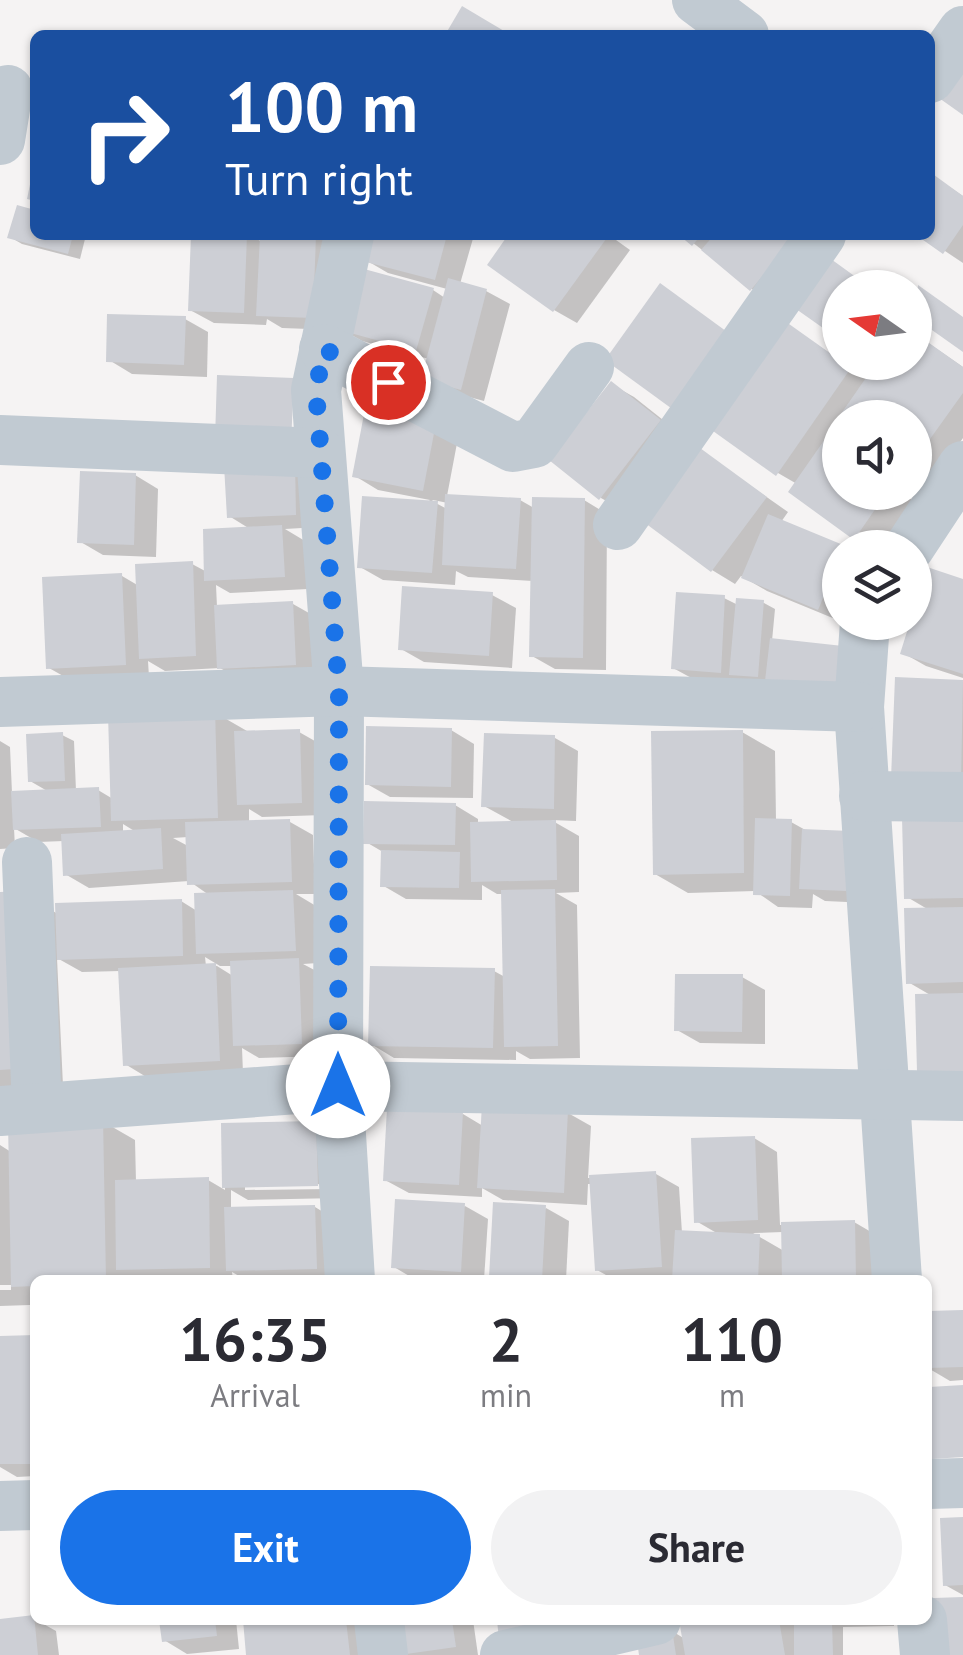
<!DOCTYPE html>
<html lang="en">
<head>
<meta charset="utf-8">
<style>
  body { margin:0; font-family:"PT Sans",sans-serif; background:#f2f2f3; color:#2b2b33; height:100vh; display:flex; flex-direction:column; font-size:38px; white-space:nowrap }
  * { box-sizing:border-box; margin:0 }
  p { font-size:32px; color:#7c7c81 }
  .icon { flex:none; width:55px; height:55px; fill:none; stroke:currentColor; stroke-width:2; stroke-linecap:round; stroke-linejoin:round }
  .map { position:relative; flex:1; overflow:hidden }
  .drawer { position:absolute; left:30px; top:1275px; width:902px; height:350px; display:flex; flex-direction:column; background:#fff; border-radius:15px; box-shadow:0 2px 8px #0004 }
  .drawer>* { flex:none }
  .guide { position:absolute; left:30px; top:30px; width:905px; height:210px; border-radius:15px; box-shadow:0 2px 8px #0004; background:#1a4fa0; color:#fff; overflow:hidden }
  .needle { width:65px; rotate:284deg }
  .tools { position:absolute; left:822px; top:270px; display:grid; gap:20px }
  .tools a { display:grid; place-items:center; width:110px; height:110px; border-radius:50%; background:#fff; box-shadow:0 2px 8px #0004; font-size:50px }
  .pin { position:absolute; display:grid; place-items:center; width:85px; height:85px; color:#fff; margin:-42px; border:5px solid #fff; border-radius:50%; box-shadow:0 2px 10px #0007 }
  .me { position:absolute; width:110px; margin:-55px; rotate:0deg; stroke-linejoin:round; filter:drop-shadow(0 0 8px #0008) }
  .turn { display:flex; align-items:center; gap:35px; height:210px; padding:0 30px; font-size:45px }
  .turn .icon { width:130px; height:130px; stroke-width:2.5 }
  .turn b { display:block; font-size:70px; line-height:85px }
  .eta { display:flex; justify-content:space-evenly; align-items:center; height:170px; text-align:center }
  .eta b { font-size:60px; font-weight:700; line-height:70px }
  .action { display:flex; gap:20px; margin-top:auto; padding:20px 30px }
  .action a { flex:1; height:115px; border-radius:60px; background:#1a73e8; color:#fff; font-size:40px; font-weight:700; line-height:115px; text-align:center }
  .action a+a { background:#f2f2f3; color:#2b2b33 }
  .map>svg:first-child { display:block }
  .shadow { fill:#0003; fill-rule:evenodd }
  .building { fill:#cdcfd5 }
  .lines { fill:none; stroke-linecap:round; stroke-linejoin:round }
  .minor { stroke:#c1cad2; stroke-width:50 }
  .route { stroke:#1a73e8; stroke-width:18; stroke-dasharray:0 32.4 }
</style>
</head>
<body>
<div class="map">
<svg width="963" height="1655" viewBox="0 0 963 1655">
  <rect width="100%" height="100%" fill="#f5f3f3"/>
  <g class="shadow">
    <path d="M930 174 963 196V263L921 235H930Z"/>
    <path d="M35 212V235H86L80 259 22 244 10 237Z"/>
    <path d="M193 235H250L262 242V235H318L338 247 336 330 282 328 267 319 266 325 214 323 190 310Z"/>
    <path d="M371 235H474L460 284 486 291 510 304 484 401 447 391 429 359 362 341 339 328 433 290 445 298 447 289 388 273 364 259Z"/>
    <path d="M511 235H609L630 250 577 323 554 310Z"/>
    <path d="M683 235H810L775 302 752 289Z"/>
    <path d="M185 319 208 332 207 377 132 374 109 360Z"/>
    <path d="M783 322 868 379 915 362V334L963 367V438L933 481 915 470V418H840V492H901L913 501 881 548H873L856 538 797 484 778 473Z"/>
    <path d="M611 384 634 397 682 435 624 511 601 498Z"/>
    <path d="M367 412 458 438 447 496 520 500 534 508 584 500 607 514 606 670 555 669 532 656 533 581 468 577 456 571 455 585 383 580 360 567 430 500 378 490 355 476ZM433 500 448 503 447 509 432 501Z"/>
    <path d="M701 451 788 512 781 522 840 548V621L767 591 741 576 735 584 712 570Z"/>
    <path d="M294 465 319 527 285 529 305 541 308 589 230 593 216 585 217 607 293 604 316 617 318 677 243 681 220 668 165 671 148 661 149 677 72 681 49 668 122 576 139 586 192 564 207 572 250 529 229 516Z"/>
    <path d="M135 475 158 489 156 557 103 555 79 541Z"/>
    <path d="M963 582V678L926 666 903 653 915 622V614Z"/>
    <path d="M492 595 516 608 512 668 424 662 401 649Z"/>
    <path d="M724 598 738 605 764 603 775 609 772 641 861 700 697 681 673 668Z"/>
    <path d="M897 679 963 682V793Z"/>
    <path d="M214 712 247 731 299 732 322 745 324 815 262 817 249 809V823L290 822 313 835 315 894H296L316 906 318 963 303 964 322 974 324 1056 259 1058 242 1048 243 1073 148 1078 125 1064 120 971 82 972 57 958 63 1086 0 1089V895L23 894 58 914 181 901 197 911 209 895 189 881 89 888 65 874 64 841 38 842 14 828 15 848 0 849V741L10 747 12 793 49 792 30 781 62 735 74 741 76 791 98 790 113 799ZM123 824 136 832 123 833ZM188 837V846L173 838ZM205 957 220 966H206ZM217 966H233V976Z"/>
    <path d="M451 730 474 744 473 798 390 797 367 784Z"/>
    <path d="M742 732 775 751 776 821 791 822 809 832 869 903 825 901 813 894 812 908 778 907 755 891 688 893 655 874Z"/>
    <path d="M555 738 578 751 576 821 551 820 579 836V892L556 893 577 905 580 1058 530 1059 516 1051V1060L394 1058 371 1044 494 971 505 977 504 894H497L482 885V900L406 899 382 885 383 852 366 842 455 805 478 819V824L515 823 484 806Z"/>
    <path d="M963 818V1083L932 996 908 982 929 910 907 897Z"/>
    <path d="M742 977 765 990V1044L700 1043 677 1030Z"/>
    <path d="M568 1113 591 1126 588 1178 656 1174 679 1187 682 1233 720 1235 696 1221 754 1138 777 1152 780 1225 854 1222 878 1236 879 1280H615L597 1270 592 1184H588L587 1205 503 1200 482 1188V1197L409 1193 385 1180 463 1114 483 1126ZM783 1232 784 1251 753 1233Z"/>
    <path d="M102 1121 135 1140 136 1182 208 1180 225 1190 224 1126 316 1124 340 1198 248 1200 231 1190V1209L315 1207 338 1221 339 1280H246L232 1272 233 1280H35V1298L30 1295V1305L0 1306V1290H11V1285H0V1145L11 1152ZM330 1184V1189L245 1190V1185Z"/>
    <path d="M465 1206 488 1219 484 1280H416L394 1267Z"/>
    <path d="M546 1208 569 1221 566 1280H497L492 1277Z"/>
    <path d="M963 1312V1380L950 1381 928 1368V1314Z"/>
    <path d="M35 1337V1476L17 1477 0 1467V1338Z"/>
    <path d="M963 1519V1595L945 1585Z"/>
    <path d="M33 1618 56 1631 59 1655H0V1622Z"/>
    <path d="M162 1620H236L239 1649 187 1654 164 1640Z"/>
    <path d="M245 1620H377L380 1655H249Z"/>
    <path d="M397 1620H473L478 1655H403Z"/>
    <path d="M682 1620H799L800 1625 818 1624 810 1620H894V1626L843 1627V1655H642L672 1631 685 1639Z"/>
  </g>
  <g class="building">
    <path d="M462 6 511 35H445Z"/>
    <path d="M963 64V115L939 98Z"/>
    <path d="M33 170H35V201L27 199Z"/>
    <path d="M930 172 963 196V225L943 254 916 235H930Z"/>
    <path d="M17 205 35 210V235H73L68 254 7 238Z"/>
    <path d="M191 235H247L244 313 188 311Z"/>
    <path d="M260 235H316L313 318 256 316Z"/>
    <path d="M368 235H447L435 280 362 261Z"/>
    <path d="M508 235H609L553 312 487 265Z"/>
    <path d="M679 235H701L692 246Z"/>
    <path d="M714 235H797L750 291 701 250Z"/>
    <path d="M824 254 871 288H840V340L789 304Z"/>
    <path d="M353 266 434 288 416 351 336 329Z"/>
    <path d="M448 278 487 289 461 390 421 379Z"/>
    <path d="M660 283 730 334 675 411 605 360Z"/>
    <path d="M918 285 963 317V352L915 318Z"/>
    <path d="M107 314 186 316 184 365 106 362Z"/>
    <path d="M782 319 851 368 776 476 706 426Z"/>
    <path d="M915 333 963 367V393L915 460V418H838L877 362H915Z"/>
    <path d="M217 375 294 378 291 443 215 440Z"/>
    <path d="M611 381 661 420 599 500 549 460Z"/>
    <path d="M365 409 436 423 423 491 352 477Z"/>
    <path d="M825 439 840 449V492H887L854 540 788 492Z"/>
    <path d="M700 448 767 497 711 572 645 523Z"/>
    <path d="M295 462 296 515 227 518 224 465Z"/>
    <path d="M80 471 136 473 134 545 77 543Z"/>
    <path d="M445 494 521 498 516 569 442 565Z"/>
    <path d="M362 496 438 501 432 573 357 568Z"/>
    <path d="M532 497 585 498 583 658 529 657Z"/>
    <path d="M768 514 848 547 840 548V557L818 610 741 578Z"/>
    <path d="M282 525 285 577 204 581 203 529Z"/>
    <path d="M193 561 196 656 139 659 135 564Z"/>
    <path d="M927 567 963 579V674L900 654 910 622H915V606Z"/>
    <path d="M122 573 126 665 46 669 42 577Z"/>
    <path d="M402 586 493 592 489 656 398 650Z"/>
    <path d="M676 592 725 595 721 673 671 669Z"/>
    <path d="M736 598 764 600 758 677 729 675Z"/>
    <path d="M293 601 296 665 217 669 214 605Z"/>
    <path d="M770 638 843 646 838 689 765 681Z"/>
    <path d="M895 677 963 680 961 782 891 779Z"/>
    <path d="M215 709 218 818 111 821 108 713Z"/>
    <path d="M366 726 452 728 451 787 365 785Z"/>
    <path d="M300 729 302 803 237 805 234 731Z"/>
    <path d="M743 730 744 873 653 875 651 731Z"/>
    <path d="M63 732 65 781 28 782 26 734Z"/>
    <path d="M484 733 555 735 554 809 481 807Z"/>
    <path d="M99 787 101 827 13 830 11 791Z"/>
    <path d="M364 801 456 803 455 845 363 844Z"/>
    <path d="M963 816V898L904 899 902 817Z"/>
    <path d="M755 818 792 819 790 896 753 895Z"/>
    <path d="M290 819 292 882 187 885 185 822Z"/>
    <path d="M556 820 557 880 471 882 470 822Z"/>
    <path d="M161 828 163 869 63 876 61 834Z"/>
    <path d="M802 829 850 831 846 891 799 889Z"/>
    <path d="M381 850 460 852 459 888 380 887Z"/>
    <path d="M555 889 558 1046 504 1047 501 890Z"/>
    <path d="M293 890 296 951 196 954 194 893Z"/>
    <path d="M23 891 31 1068 0 1070V892Z"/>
    <path d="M182 899 183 956 57 960 55 903Z"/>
    <path d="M963 907V982L906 984 904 908Z"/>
    <path d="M299 958 302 1044 233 1046 230 961Z"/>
    <path d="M216 963 220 1061 123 1066 118 968Z"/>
    <path d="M370 966 495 968 493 1048 368 1046Z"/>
    <path d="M675 974H743L742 1032 674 1031Z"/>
    <path d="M963 993V1071L917 1072 915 994Z"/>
    <path d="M482 1105 568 1110 564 1193 477 1188Z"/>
    <path d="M387 1108 463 1112 459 1185 383 1181Z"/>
    <path d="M103 1118 106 1280H35V1286L11 1287 8 1121Z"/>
    <path d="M316 1121 318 1186 222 1188 221 1123Z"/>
    <path d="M755 1136 758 1220 694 1223 691 1138Z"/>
    <path d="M656 1171 662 1267 595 1271 589 1175Z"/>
    <path d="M209 1177 210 1268 116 1270 115 1180Z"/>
    <path d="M395 1199 465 1203 461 1272 391 1268Z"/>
    <path d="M493 1202 546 1205 542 1280 489 1278Z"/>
    <path d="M315 1205 317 1269 226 1271 224 1207Z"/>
    <path d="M855 1220 856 1280H782L781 1222Z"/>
    <path d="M675 1230 760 1234 758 1280H672Z"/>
    <path d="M963 1310V1367L928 1368V1311Z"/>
    <path d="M35 1335V1464H0V1336Z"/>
    <path d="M963 1385V1457L932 1459 929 1387Z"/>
    <path d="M963 1517V1585L943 1586 940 1518Z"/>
    <path d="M963 1597V1655H937L934 1598Z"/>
    <path d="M34 1615 38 1655H0V1619Z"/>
    <path d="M159 1620H215L217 1636 162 1642Z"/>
    <path d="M243 1620H346L350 1655H246Z"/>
    <path d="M394 1620H452L456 1647 399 1655Z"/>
    <path d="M497 1620H542L544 1633 499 1640Z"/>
    <path d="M679 1620H779L785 1655H685Z"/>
    <path d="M794 1622H832L833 1655H794Z"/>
    <path d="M672 1629 676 1655H639L636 1634Z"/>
  </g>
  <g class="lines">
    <g class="minor">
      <path d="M697 0 744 35"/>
      <path d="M930 78 963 31"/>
      <path d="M0 140 8 90"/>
      <path d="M349 235 316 390 339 691 338 1086 350 1280"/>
      <path d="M324 349 513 447 534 443 589 367"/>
      <path d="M0 440 320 453"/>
      <path d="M618 525 821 235"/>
      <path d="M909 548 963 466"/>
      <path d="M865 622 859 707 897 1280"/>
      <path d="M0 702 339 691 859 707"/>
      <path d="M864 796 963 797"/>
      <path d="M27 862 37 1108"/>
      <path d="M0 1111 338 1086 963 1096"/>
      <path d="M928 1484 963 1483"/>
      <path d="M0 1506 35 1505"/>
      <path d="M379 1620 383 1655"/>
      <path d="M922 1620 925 1655"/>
      <path d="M505 1655 656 1620"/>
    </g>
  </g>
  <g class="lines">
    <path class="route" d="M338 1086 339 691 316 390 324 349 388 382"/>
  </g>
</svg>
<div class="tools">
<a><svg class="needle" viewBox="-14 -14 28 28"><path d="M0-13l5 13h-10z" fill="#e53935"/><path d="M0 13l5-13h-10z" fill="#7c7c81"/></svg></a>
<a><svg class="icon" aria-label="sound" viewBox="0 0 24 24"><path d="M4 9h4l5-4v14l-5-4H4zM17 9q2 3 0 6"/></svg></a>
<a><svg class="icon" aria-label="layers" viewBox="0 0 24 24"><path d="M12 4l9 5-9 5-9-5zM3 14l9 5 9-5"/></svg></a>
</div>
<div class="pin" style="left:388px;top:382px;background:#d93025"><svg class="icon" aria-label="arrive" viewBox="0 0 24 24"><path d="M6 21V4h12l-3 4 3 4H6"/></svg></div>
<svg class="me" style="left:338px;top:1086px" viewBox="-20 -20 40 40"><circle r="19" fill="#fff"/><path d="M0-13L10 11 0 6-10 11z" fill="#1a73e8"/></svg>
<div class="guide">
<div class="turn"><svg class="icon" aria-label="right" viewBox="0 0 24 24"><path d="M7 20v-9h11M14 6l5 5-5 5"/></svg><div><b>100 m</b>Turn right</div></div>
</div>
<section class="drawer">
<div class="eta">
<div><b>16:35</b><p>Arrival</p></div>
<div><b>2</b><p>min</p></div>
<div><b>110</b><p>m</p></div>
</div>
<div class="action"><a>Exit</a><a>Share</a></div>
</section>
</div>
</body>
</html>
